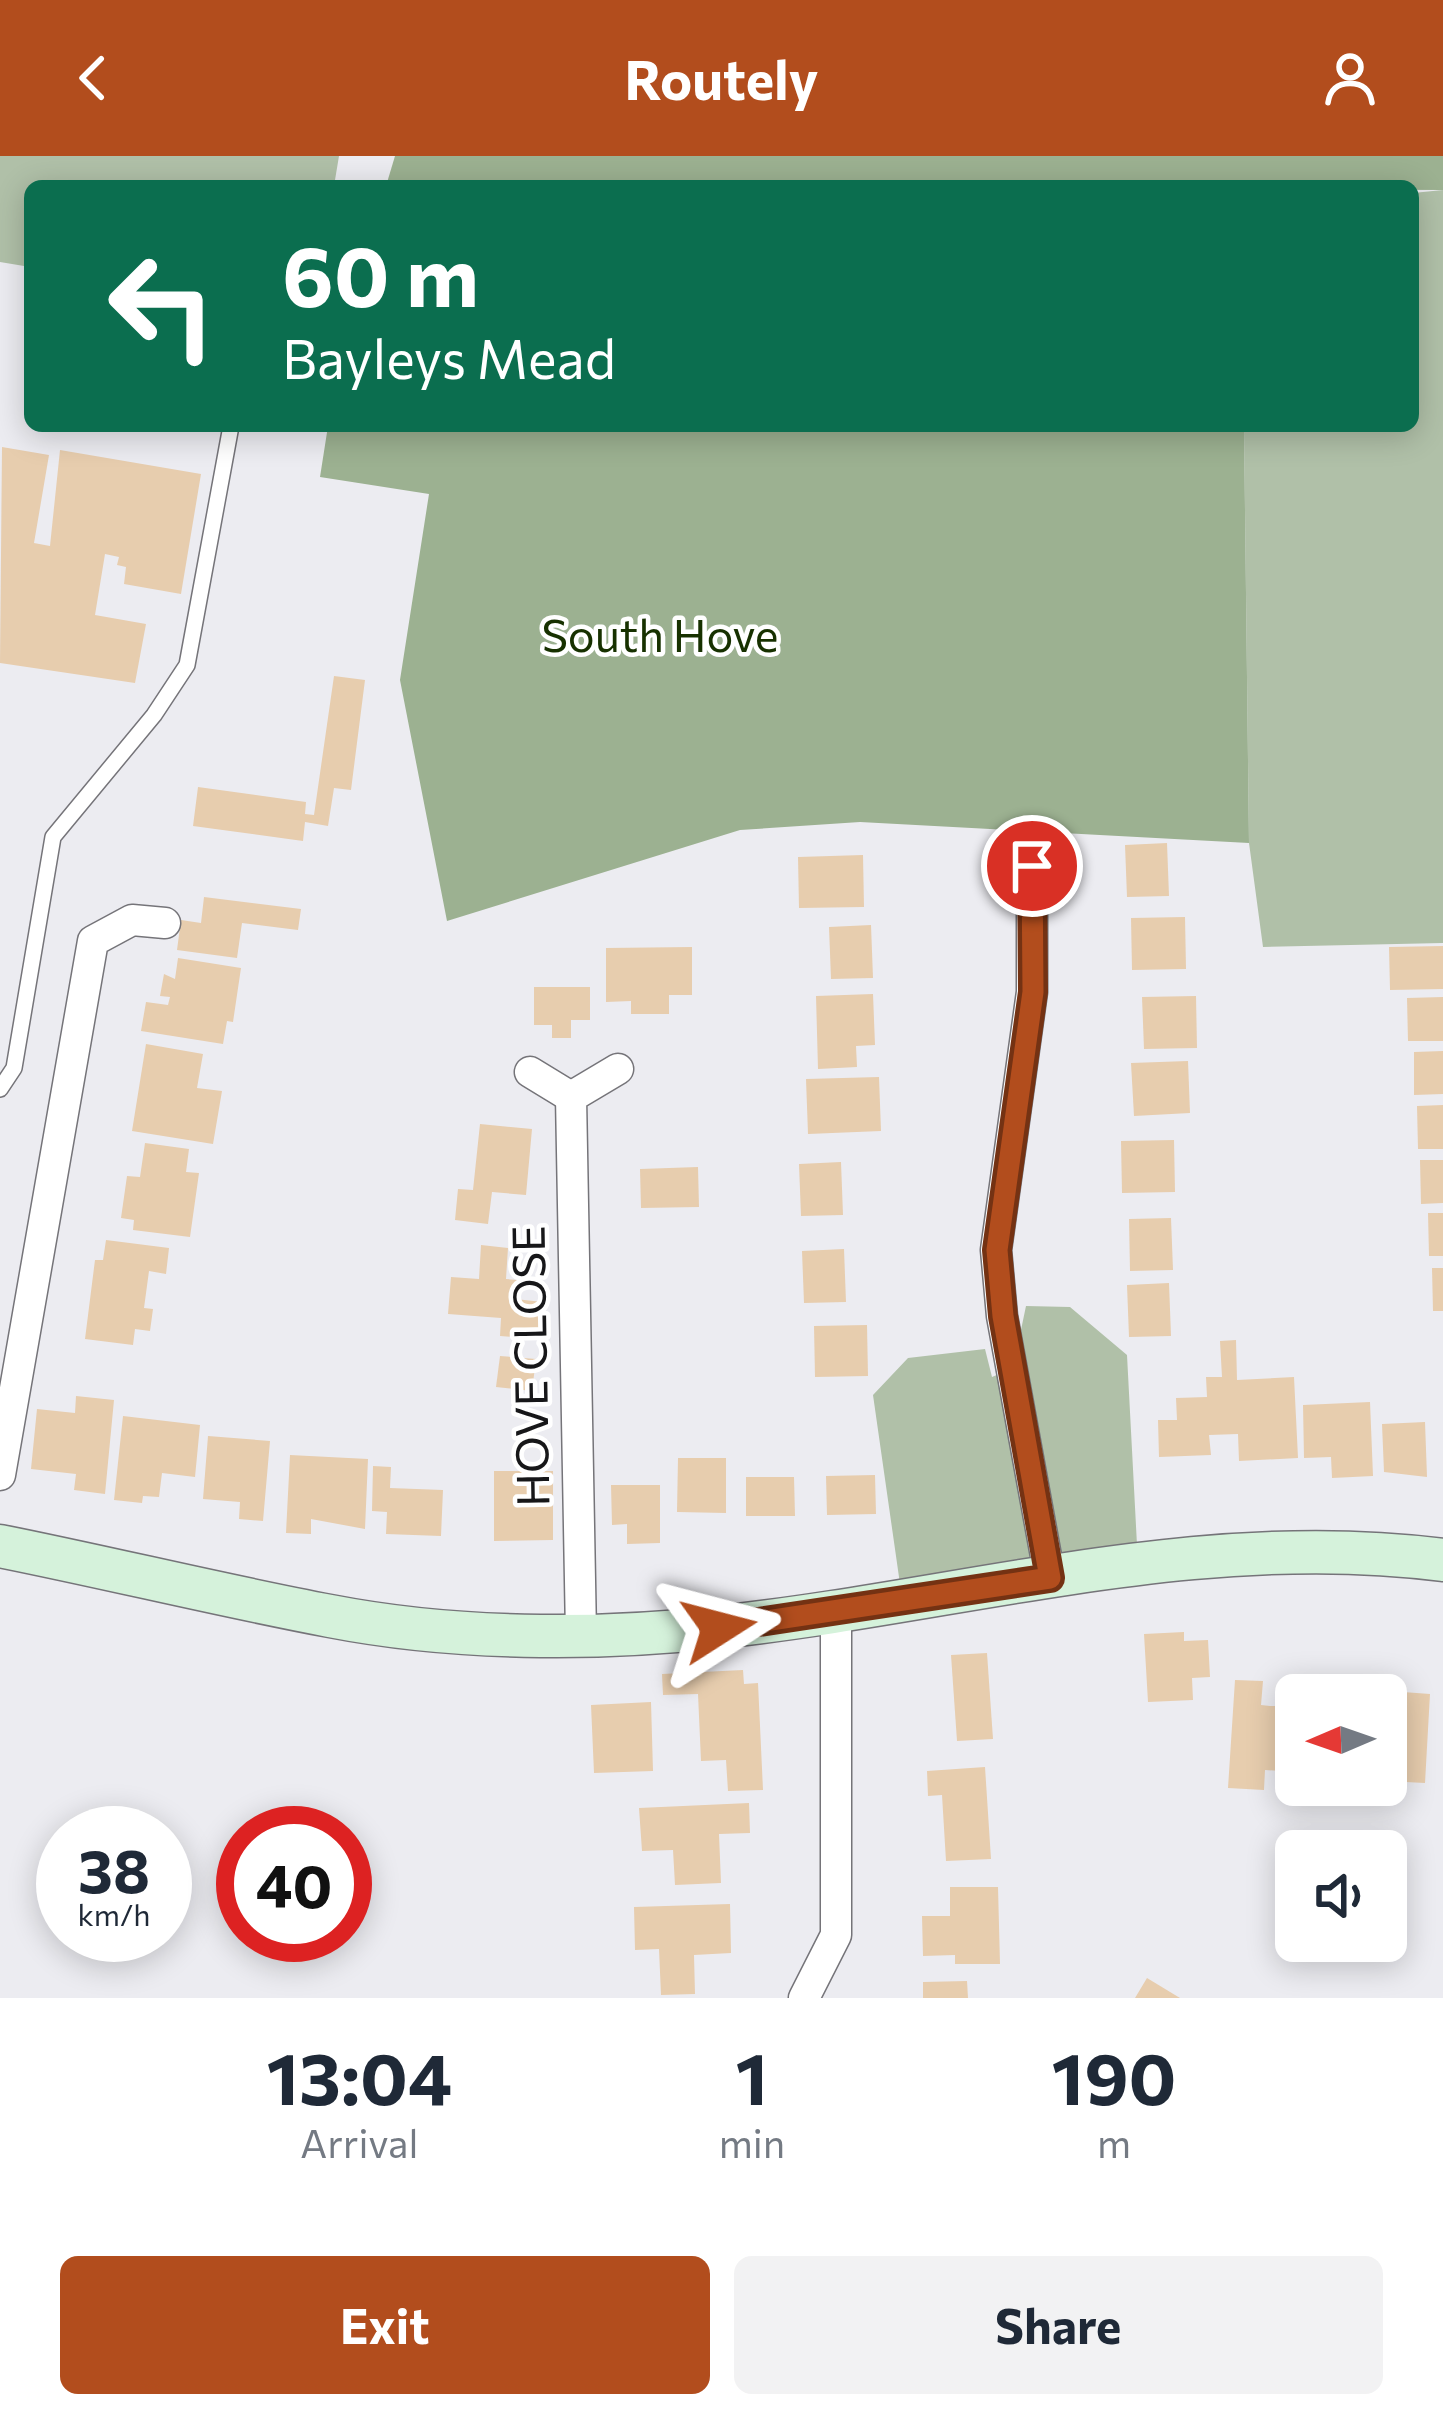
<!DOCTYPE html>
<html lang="en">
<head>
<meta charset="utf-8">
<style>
  body { margin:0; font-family:Commissioner,sans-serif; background:#f2f2f3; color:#1f2937; height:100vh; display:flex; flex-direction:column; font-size:45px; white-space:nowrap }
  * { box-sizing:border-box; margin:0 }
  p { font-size:39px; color:#747a83 }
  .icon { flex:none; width:66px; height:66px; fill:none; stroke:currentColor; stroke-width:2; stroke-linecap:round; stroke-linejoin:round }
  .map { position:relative; height:1842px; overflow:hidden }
  .drawer { display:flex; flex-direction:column; background:#fff; flex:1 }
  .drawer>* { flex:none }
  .guide { position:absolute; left:24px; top:24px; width:1395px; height:252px; border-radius:18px; box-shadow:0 6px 30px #0003; background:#0b6e4f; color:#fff; overflow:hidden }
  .needle { width:78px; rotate:268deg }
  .buttons { position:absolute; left:1275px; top:1518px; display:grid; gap:24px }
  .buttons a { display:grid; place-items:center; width:132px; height:132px; border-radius:18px; background:#fff; box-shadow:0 6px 30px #0003; font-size:60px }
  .speed { position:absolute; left:36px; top:1650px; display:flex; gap:24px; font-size:60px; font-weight:700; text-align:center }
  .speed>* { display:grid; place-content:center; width:156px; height:156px; border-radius:50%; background:#fff; box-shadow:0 6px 30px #0003; line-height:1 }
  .speed small { font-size:30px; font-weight:400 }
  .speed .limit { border:18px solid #d22; background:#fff; color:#111 }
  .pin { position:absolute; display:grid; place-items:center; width:102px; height:102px; color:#fff; margin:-51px; border:6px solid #fff; border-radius:50%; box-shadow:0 3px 12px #0007 }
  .me { position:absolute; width:132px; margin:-66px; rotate:81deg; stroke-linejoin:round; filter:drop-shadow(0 0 9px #0008) }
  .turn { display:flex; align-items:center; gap:42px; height:252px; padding:0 60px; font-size:54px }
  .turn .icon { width:156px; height:156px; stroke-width:2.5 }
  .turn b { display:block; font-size:84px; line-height:102px }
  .eta { display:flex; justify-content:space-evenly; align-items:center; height:204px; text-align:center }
  .eta b { font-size:72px; font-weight:700; line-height:84px }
  .primary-button { display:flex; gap:24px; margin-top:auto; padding:24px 60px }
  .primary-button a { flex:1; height:138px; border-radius:18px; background:#b24d1d; color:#fff; font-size:48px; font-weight:700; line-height:138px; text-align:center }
  .primary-button a+a { background:#f2f2f3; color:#1f2937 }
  header { display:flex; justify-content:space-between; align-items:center; height:156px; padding:0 60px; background:#b24d1d; color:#fff; font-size:54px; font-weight:700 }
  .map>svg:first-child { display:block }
  .green { fill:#b0c0a8 }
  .forest { fill:#9cb191 }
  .building { fill:#e7cdae }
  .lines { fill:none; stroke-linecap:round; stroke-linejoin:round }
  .lane-casing { stroke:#757479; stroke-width:18 }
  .street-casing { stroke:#757479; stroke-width:33 }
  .secondary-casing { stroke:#757479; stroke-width:45 }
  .lane { stroke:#fff; stroke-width:15 }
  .street { stroke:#fff; stroke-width:30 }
  .secondary { stroke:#d5f2db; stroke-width:42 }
  .route-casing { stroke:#743213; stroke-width:30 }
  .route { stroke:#b24d1d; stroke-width:21 }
  .labels { text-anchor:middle; stroke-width:9; stroke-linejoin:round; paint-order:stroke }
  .park-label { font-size:45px; fill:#173100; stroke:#fff }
  .street-label { font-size:45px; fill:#171719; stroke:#fff }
</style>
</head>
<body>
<header><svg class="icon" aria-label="back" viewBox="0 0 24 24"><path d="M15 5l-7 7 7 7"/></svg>Routely<svg class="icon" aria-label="person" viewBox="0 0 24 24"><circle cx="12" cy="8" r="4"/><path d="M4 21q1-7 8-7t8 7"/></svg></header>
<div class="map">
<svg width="1443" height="1842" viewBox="0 0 1443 1842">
  <rect width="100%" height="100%" fill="#ececf1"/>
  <g class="green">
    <path d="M0 0H339L334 30H30V111L0 106Z"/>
    <path d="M1443 34V787L1263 791 1249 687 1244 270H1413V37Z"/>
    <path d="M1026 1150 1070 1151 1127 1199 1138 1408 902 1442 873 1239 908 1202 985 1193 992 1221 1013 1212Z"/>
  </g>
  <g class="forest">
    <path d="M395 0H1443V34L386 30Z"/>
    <path d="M328 270H1244L1249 687 860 666 740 674 447 765 400 524 429 338 320 321Z"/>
  </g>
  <g class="building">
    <path d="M2 291 49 299 34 387 50 390 60 294 201 318 181 438 124 428 126 411 117 409 119 401 105 398 95 459 146 468 135 527 0 507Z"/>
    <path d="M334 520 365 524 351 634 334 632 328 670 305 666 303 685 193 670 198 631 306 646 305 658 314 659Z"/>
    <path d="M1167 687 1169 740 1127 741 1125 689Z"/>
    <path d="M863 699 864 751 799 752 798 701Z"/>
    <path d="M204 741 301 753 298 774 242 767 237 802 177 794 181 764 201 767Z"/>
    <path d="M1185 761 1186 813 1132 814 1131 762Z"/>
    <path d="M871 769 873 822 831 823 829 771Z"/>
    <path d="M1443 790V833L1390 834 1389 791Z"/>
    <path d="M692 791V839H669V858H631V845L606 846V792Z"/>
    <path d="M178 802 241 812 233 866 227 865 223 888 141 875 146 846 168 849 170 841 160 840 164 818 175 823Z"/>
    <path d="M534 831H590V864H571V882H552V869H534Z"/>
    <path d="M873 838 875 889 856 890 857 911 818 913 816 840Z"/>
    <path d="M1196 840 1197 892 1144 893 1142 841Z"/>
    <path d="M1443 841V885H1408L1407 842Z"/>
    <path d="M146 888 203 898 197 932 222 935 213 988 132 975Z"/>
    <path d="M1443 895V938L1414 939V896Z"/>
    <path d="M1188 905 1190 957 1134 960 1131 907Z"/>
    <path d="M879 921 881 975 808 978 806 923Z"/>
    <path d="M1443 949V993H1418L1417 950Z"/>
    <path d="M480 968 532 973 526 1039 492 1036 488 1068 455 1064 458 1033 473 1034Z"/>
    <path d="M1174 984 1175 1036 1122 1037 1121 985Z"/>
    <path d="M145 987 189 993 186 1016 199 1017 190 1081 133 1074 134 1064 121 1062 127 1020 140 1021Z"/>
    <path d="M1420 1004H1443V1047L1421 1048Z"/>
    <path d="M841 1006 843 1059 801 1060 799 1008Z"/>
    <path d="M698 1011 699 1051 641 1052 640 1013Z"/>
    <path d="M1428 1057H1443V1100H1429Z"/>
    <path d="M1171 1062 1173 1114 1130 1115 1129 1063Z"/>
    <path d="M106 1084 169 1092 166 1118 149 1115 144 1152 153 1153 150 1175 135 1173 133 1189 85 1183 95 1104H103Z"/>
    <path d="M481 1089 508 1092 506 1123 517 1124 515 1143 543 1146 540 1183 500 1180 501 1162 448 1158 451 1121 479 1123Z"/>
    <path d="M844 1093 846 1146 804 1147 802 1095Z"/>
    <path d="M1432 1112H1443V1155H1433Z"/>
    <path d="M1169 1127 1171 1180 1129 1181 1127 1129Z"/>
    <path d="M867 1169 868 1220 815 1221 814 1170Z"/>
    <path d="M1236 1184 1237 1224 1294 1221 1298 1302 1239 1305 1238 1278 1209 1279 1211 1299 1159 1301 1158 1264H1177L1176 1242 1207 1241 1206 1221H1222L1220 1185Z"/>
    <path d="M500 1200 536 1203 532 1235 496 1231Z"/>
    <path d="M76 1240 114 1244 105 1338 74 1334 76 1318 31 1313 37 1253 75 1257Z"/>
    <path d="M1370 1246 1373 1320 1332 1322 1331 1301 1304 1302 1303 1249Z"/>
    <path d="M123 1260 200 1269 195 1321 162 1317 159 1341 143 1340 142 1347 114 1344Z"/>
    <path d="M1425 1266 1427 1321 1384 1316 1382 1268Z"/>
    <path d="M208 1280 270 1285 263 1365 239 1363 240 1346 203 1343Z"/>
    <path d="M290 1299 368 1303 365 1373 311 1363V1378L286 1377Z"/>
    <path d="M678 1302H726V1357L677 1356Z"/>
    <path d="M373 1310 391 1311 390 1332 443 1334 441 1380 386 1378 387 1356 372 1355Z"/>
    <path d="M494 1315H553V1384L494 1385Z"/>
    <path d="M875 1319 876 1358 827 1359 826 1320Z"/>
    <path d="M746 1321H794L795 1360H746Z"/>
    <path d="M611 1329H660V1387L627 1388V1368L612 1369Z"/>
    <path d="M1184 1476V1485L1208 1484 1210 1521 1192 1522 1193 1544 1148 1546 1144 1478Z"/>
    <path d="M987 1497 993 1583 957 1585 951 1499Z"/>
    <path d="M743 1514 744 1528 758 1527 763 1634 728 1635 726 1604 701 1605 698 1538 663 1539 662 1518Z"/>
    <path d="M1235 1524 1263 1525 1261 1549 1270 1550H1279L1281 1527 1309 1529 1308 1539H1296V1616L1265 1614 1264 1634 1228 1632Z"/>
    <path d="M1403 1536 1430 1538 1425 1627 1386 1625V1558L1401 1559Z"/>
    <path d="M651 1546 653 1615 594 1617 591 1549Z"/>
    <path d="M985 1611 991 1703 946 1705 942 1639 928 1640 927 1615Z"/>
    <path d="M749 1647 750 1677 719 1678 721 1727 675 1729 673 1694 642 1695 639 1652Z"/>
    <path d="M950 1731H998L1000 1808H955V1799L923 1800 922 1760H950Z"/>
    <path d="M730 1748 731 1797 694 1799 695 1838 661 1839 659 1793 635 1794 634 1751Z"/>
    <path d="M1147 1822 1180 1842H1135Z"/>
    <path d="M967 1825 968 1842H923V1826Z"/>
  </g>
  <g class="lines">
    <defs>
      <path id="lane" d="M0 933 14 912 53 681 154 559 187 509 231 270"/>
      <g id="street">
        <path d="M1032 710V836L996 1094 1002 1160 1050 1422"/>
        <path d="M530 916 571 941"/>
        <path d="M0 1319 93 785 132 764 165 767"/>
        <path d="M581 1478 571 941 618 913"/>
        <path d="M804 1842 836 1779V1454"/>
      </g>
      <path id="secondary" d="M0 1390C110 1412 219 1439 330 1460 454 1484 594 1485 720 1471 961 1445 1200 1372 1443 1404"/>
    </defs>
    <use href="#lane" class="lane-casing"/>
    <use href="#street" class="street-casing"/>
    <use href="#secondary" class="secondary-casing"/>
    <use href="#lane" class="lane"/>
    <use href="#street" class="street"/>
    <use href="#secondary" class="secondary"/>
  </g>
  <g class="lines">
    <defs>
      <path id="route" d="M719 1472 1050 1422 1003 1160 997 1094 1033 836 1032 710"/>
    </defs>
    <use href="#route" class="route-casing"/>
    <use href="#route" class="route"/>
  </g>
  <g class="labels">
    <g class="park-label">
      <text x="660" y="496">South Hove</text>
    </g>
    <g class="street-label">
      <text transform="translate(531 1210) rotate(-91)" y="16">HOVE CLOSE</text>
    </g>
  </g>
</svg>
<div class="buttons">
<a><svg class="needle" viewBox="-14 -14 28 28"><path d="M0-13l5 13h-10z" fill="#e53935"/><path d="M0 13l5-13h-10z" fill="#747a83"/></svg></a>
<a><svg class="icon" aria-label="sound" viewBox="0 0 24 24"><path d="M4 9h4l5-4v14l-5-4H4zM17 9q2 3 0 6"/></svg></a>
</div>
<div class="speed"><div>38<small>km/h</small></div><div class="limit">40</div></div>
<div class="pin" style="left:1032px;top:710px;background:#d93025"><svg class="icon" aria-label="arrive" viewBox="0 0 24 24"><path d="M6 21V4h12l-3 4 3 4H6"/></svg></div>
<svg class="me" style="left:719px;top:1472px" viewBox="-20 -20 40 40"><path d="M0-17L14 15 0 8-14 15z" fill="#b24d1d" stroke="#fff" stroke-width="4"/></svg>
<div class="guide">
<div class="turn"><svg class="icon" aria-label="left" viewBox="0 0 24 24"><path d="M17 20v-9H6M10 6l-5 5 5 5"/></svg><div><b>60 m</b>Bayleys Mead</div></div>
</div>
</div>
<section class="drawer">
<div class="eta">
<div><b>13:04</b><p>Arrival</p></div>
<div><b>1</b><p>min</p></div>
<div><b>190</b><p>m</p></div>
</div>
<div class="primary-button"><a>Exit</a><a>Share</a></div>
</section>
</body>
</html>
